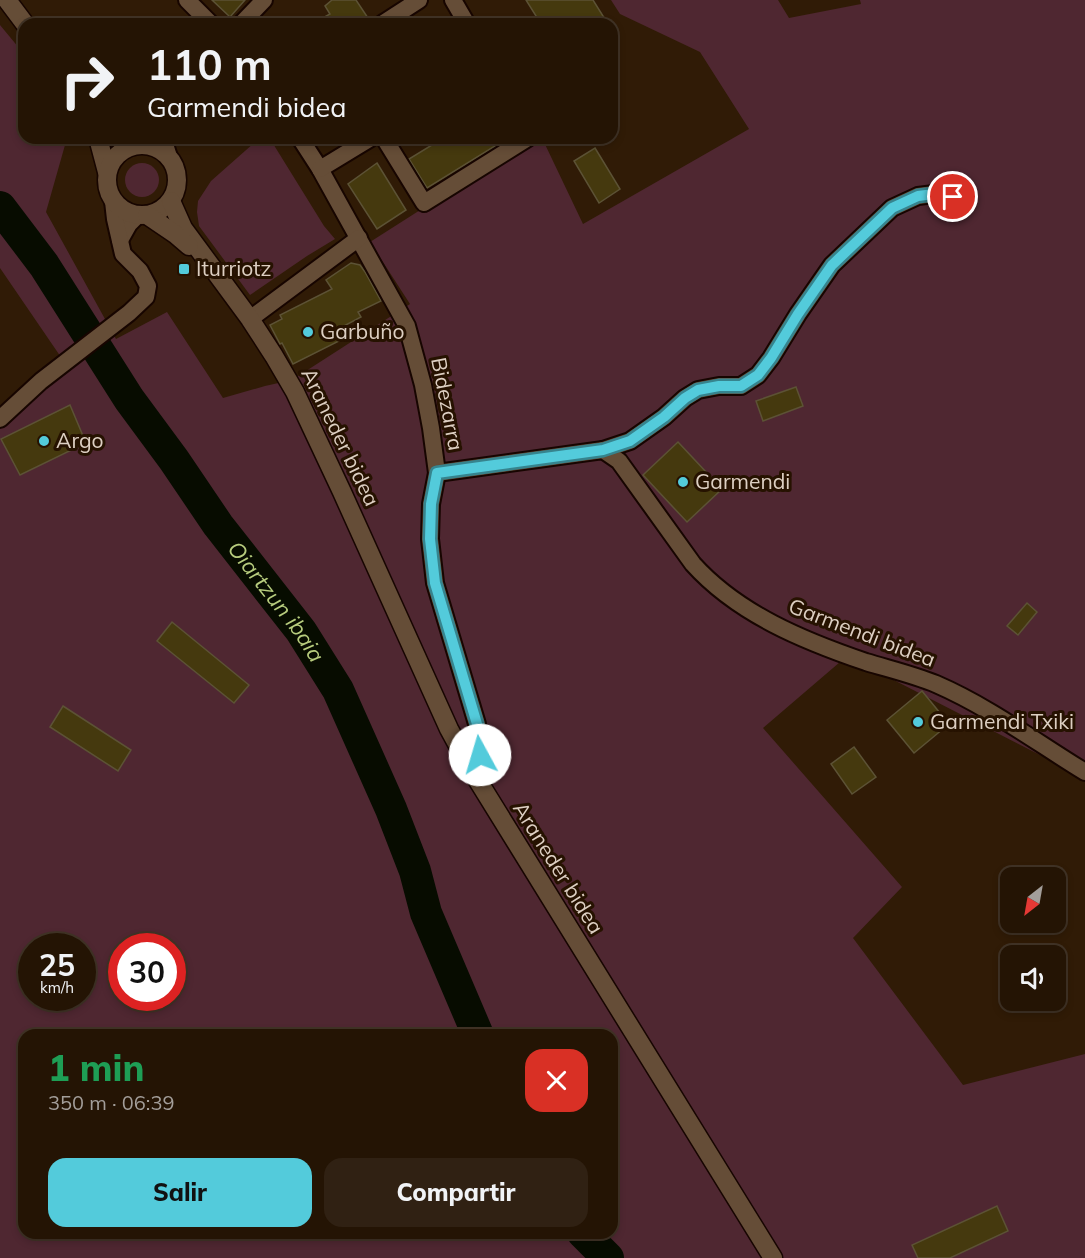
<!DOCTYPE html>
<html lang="es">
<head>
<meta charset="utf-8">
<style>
  body { margin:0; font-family:Mulish,sans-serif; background:#302113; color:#f1f3f6; height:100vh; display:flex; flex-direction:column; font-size:22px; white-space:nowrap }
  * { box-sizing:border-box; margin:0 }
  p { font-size:20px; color:#a39e9a }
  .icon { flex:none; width:33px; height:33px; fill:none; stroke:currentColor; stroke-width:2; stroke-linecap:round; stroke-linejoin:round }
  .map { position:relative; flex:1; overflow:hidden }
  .panel { position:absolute; left:18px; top:1029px; width:600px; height:210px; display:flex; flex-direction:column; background:#241404; border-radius:18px; box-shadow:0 3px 9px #0003,0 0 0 2px #413326 }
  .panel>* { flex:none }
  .hud { position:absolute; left:18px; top:18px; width:600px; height:126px; border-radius:18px; box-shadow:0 3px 9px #0003,0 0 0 2px #413326; background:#241404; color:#f1f3f6; overflow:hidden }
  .needle { width:39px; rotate:211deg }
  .fabs { position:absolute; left:1000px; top:867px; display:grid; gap:12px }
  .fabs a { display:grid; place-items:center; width:66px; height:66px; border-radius:12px; background:#241404; box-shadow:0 3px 9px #0003,0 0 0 2px #413326; font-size:30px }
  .speed { position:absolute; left:18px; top:933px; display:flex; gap:12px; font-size:30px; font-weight:700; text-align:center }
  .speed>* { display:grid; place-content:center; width:78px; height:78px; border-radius:50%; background:#241404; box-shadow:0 3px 9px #0003,0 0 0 2px #413326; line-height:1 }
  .speed small { font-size:15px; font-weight:400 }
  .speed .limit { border:9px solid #d22; background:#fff; color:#111 }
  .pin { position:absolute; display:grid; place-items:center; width:51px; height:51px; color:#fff; margin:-26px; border:3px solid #fff; border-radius:50%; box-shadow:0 2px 6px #0007 }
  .me { position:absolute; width:66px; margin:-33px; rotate:354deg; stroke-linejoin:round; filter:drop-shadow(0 0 4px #0008) }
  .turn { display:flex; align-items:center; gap:21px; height:126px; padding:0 30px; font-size:27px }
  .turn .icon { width:78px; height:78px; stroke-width:2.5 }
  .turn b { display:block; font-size:42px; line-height:51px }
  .round { display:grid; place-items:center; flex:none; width:63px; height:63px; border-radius:18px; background:#302113 }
  .headline { display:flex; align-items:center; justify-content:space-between; height:102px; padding:0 30px }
  h1 { font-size:36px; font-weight:800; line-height:45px; color:#1e9e55 }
  .button { display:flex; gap:12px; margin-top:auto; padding:12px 30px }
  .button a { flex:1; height:69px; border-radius:18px; background:#53cbdb; color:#111; font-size:24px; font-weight:800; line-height:69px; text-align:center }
  .button a+a { background:#302113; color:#f1f3f6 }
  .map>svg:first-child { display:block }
  .green { fill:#4f2731; fill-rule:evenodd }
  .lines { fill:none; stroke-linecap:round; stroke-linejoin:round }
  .river { stroke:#070c00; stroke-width:32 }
  .building { fill:#45390e; stroke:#5c5235; stroke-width:1.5 }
  .street-casing { stroke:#170500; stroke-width:20 }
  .secondary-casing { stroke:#170500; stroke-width:21 }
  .street { stroke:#654d37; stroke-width:16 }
  .secondary { stroke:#654d37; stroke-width:18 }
  .route-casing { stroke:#36848e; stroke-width:15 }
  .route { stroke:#53cbdb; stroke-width:10 }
  .poi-dot { fill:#53cbdb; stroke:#261200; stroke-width:2 }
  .labels { text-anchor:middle; stroke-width:6; stroke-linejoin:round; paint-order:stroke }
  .poi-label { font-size:21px; fill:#ddcfc2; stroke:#261200; text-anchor:start }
  .street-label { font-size:21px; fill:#ddcfc2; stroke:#261200 }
  .water-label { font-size:22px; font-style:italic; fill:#b7cc7d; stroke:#261200 }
</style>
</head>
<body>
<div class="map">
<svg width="1085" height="1258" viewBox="0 0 1085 1258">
  <rect width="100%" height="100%" fill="#301b06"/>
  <g class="green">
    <path d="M611 0H778L789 18 861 4 860 0H1085V778L847 656 763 728 902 887 853 938 963 1085 1085 1054V1258H0V427L67 366 0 268V25L24 54V138H67L46 212 116 339 167 312 223 398 265 386 292 380 410 304 370 242 533 138H542L583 224 749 129 700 52 620 14ZM32 946H82V998H32ZM122 946H172V998H122ZM24 1035H612V1233H24Z"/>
    <path d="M272 142 324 226 335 239 307 256 250 295 199 226 197 212 198 201 211 181 254 143Z"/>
    <circle cx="142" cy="180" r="17"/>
  </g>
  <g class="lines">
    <g class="river">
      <path id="s1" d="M0 207 44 265 129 399 174 460 218 525 301 631 338 690 391 809 415 871 426 913 478 1035"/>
      <path d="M583 1233 608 1258"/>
    </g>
  </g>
  <g class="building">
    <path d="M212 0H245L230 17Z"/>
    <path d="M332 0H356L372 24H312L330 14 325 6Z"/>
    <path d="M526 0H593L608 24H541Z"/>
    <path d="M427 138H508L427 188 409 159 432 145Z"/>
    <path d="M595 148 620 189 599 203 574 161Z"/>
    <path d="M377 163 406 210 377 229 348 184Z"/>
    <path d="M351 263 360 265 365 272 381 301 358 312 361 317 340 328 345 338 293 364 282 343 280 344 270 325 282 319 280 315 332 289 326 280Z"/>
    <path d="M796 387 803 406 763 421 756 401Z"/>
    <path d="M70 405 86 443 20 475 1 439Z"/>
    <path d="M678 442 722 489 687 522 643 475Z"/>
    <path d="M1027 603 1037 612 1018 635 1007 626Z"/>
    <path d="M172 622 249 685 234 703 157 641Z"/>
    <path d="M922 691 949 724 914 753 887 720Z"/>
    <path d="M63 706 131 750 118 771 50 727Z"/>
    <path d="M854 747 876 777 852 794 831 764Z"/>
    <path d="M997 1206 1008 1231 950 1258H918L912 1245Z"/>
  </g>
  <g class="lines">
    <defs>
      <g id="street">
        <path d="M187 0 211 24"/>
        <path d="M453 0 467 24"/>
        <path d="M241 24 264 0"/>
        <path d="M382 24 419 0"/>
        <path d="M163 138 169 157"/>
        <path d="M300 138 320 169 407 326 423 385 431 428 437 473 431 504 430 539 435 583 477 724 480 755 472 771"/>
        <path d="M384 138 424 203 528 138"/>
        <path d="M137 144 143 138"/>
        <path d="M320 169 371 138"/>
        <path d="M120 240 129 224 138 215"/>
        <path d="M250 319 359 238"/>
        <path d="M0 419 41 381 129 313 146 297 148 286 140 271 123 254 115 219 113 201"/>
        <path d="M603 450 630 441 664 417 685 398 698 390 719 386H741L758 375 771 358 798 314 832 265 892 208 918 196 934 194 953 197"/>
        <path d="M437 473 603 450 619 461 693 564C738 614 804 641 866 662 889 669 914 675 936 684 989 707 1036 742 1085 772"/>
      </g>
      <g id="secondary">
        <path d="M7 0 25 24"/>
        <path d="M98 138 107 172"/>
        <circle cx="142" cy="180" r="35"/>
        <path d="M171 201 183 228 250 319 274 356 295 392 342 492 449 729 472 771 773 1258"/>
        <path d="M147 215 175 234 189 246"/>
      </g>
    </defs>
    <use href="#street" class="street-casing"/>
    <use href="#secondary" class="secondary-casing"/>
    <use href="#street" class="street"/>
    <use href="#secondary" class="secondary"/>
  </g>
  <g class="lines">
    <defs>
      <path id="route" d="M480 755 477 724 435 583 430 539 431 504 437 473 603 450 630 441 664 417 685 398 698 390 719 386H741L758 375 771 358 798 314 832 265 892 208 918 196 934 194 953 197"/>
    </defs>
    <use href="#route" class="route-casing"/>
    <use href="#route" class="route"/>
  </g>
  <g class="poi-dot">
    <rect x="178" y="263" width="12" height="12" rx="3"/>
    <circle cx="308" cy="332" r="6"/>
    <circle cx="44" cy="441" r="6"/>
    <circle cx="683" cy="482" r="6"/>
    <circle cx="918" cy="722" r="6"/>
  </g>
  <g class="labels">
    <g class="poi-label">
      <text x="196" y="276">Iturriotz</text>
      <text x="320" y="339">Garbuño</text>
      <text x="56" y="448">Argo</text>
      <text x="695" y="489">Garmendi</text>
      <text x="930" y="729">Garmendi Txiki</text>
    </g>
    <g class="street-label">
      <text transform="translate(447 404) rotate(79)" y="7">Bidezarra</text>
      <text transform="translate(340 437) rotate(64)" y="7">Araneder bidea</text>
      <text transform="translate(862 633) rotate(21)" y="7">Garmendi bidea</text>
      <text transform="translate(558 868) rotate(58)" y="7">Araneder bidea</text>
    </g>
    <g class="water-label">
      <text dy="8" stroke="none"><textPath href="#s1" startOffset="482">Oiartzun ibaia</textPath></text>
    </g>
  </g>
</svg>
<div class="fabs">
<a><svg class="needle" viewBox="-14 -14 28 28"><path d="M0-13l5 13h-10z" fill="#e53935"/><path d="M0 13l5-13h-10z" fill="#a39e9a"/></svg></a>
<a><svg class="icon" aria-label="sound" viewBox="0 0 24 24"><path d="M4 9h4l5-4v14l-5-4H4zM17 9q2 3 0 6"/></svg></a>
</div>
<div class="speed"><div>25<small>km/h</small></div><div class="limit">30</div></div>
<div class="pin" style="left:953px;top:197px;background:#d93025"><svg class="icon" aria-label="arrive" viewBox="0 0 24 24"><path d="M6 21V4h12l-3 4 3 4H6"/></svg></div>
<svg class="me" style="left:480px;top:755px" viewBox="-20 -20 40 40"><circle r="19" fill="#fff"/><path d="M0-13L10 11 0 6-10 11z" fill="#53cbdb"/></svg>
<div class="hud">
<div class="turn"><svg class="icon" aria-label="right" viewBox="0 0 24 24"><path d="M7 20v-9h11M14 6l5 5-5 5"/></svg><div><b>110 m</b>Garmendi bidea</div></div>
</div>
<section class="panel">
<div class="headline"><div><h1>1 min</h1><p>350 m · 06:39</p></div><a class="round" style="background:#d93025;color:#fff"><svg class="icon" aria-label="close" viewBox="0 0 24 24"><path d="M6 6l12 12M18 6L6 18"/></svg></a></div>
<div class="button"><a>Salir</a><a>Compartir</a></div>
</section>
</div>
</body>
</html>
